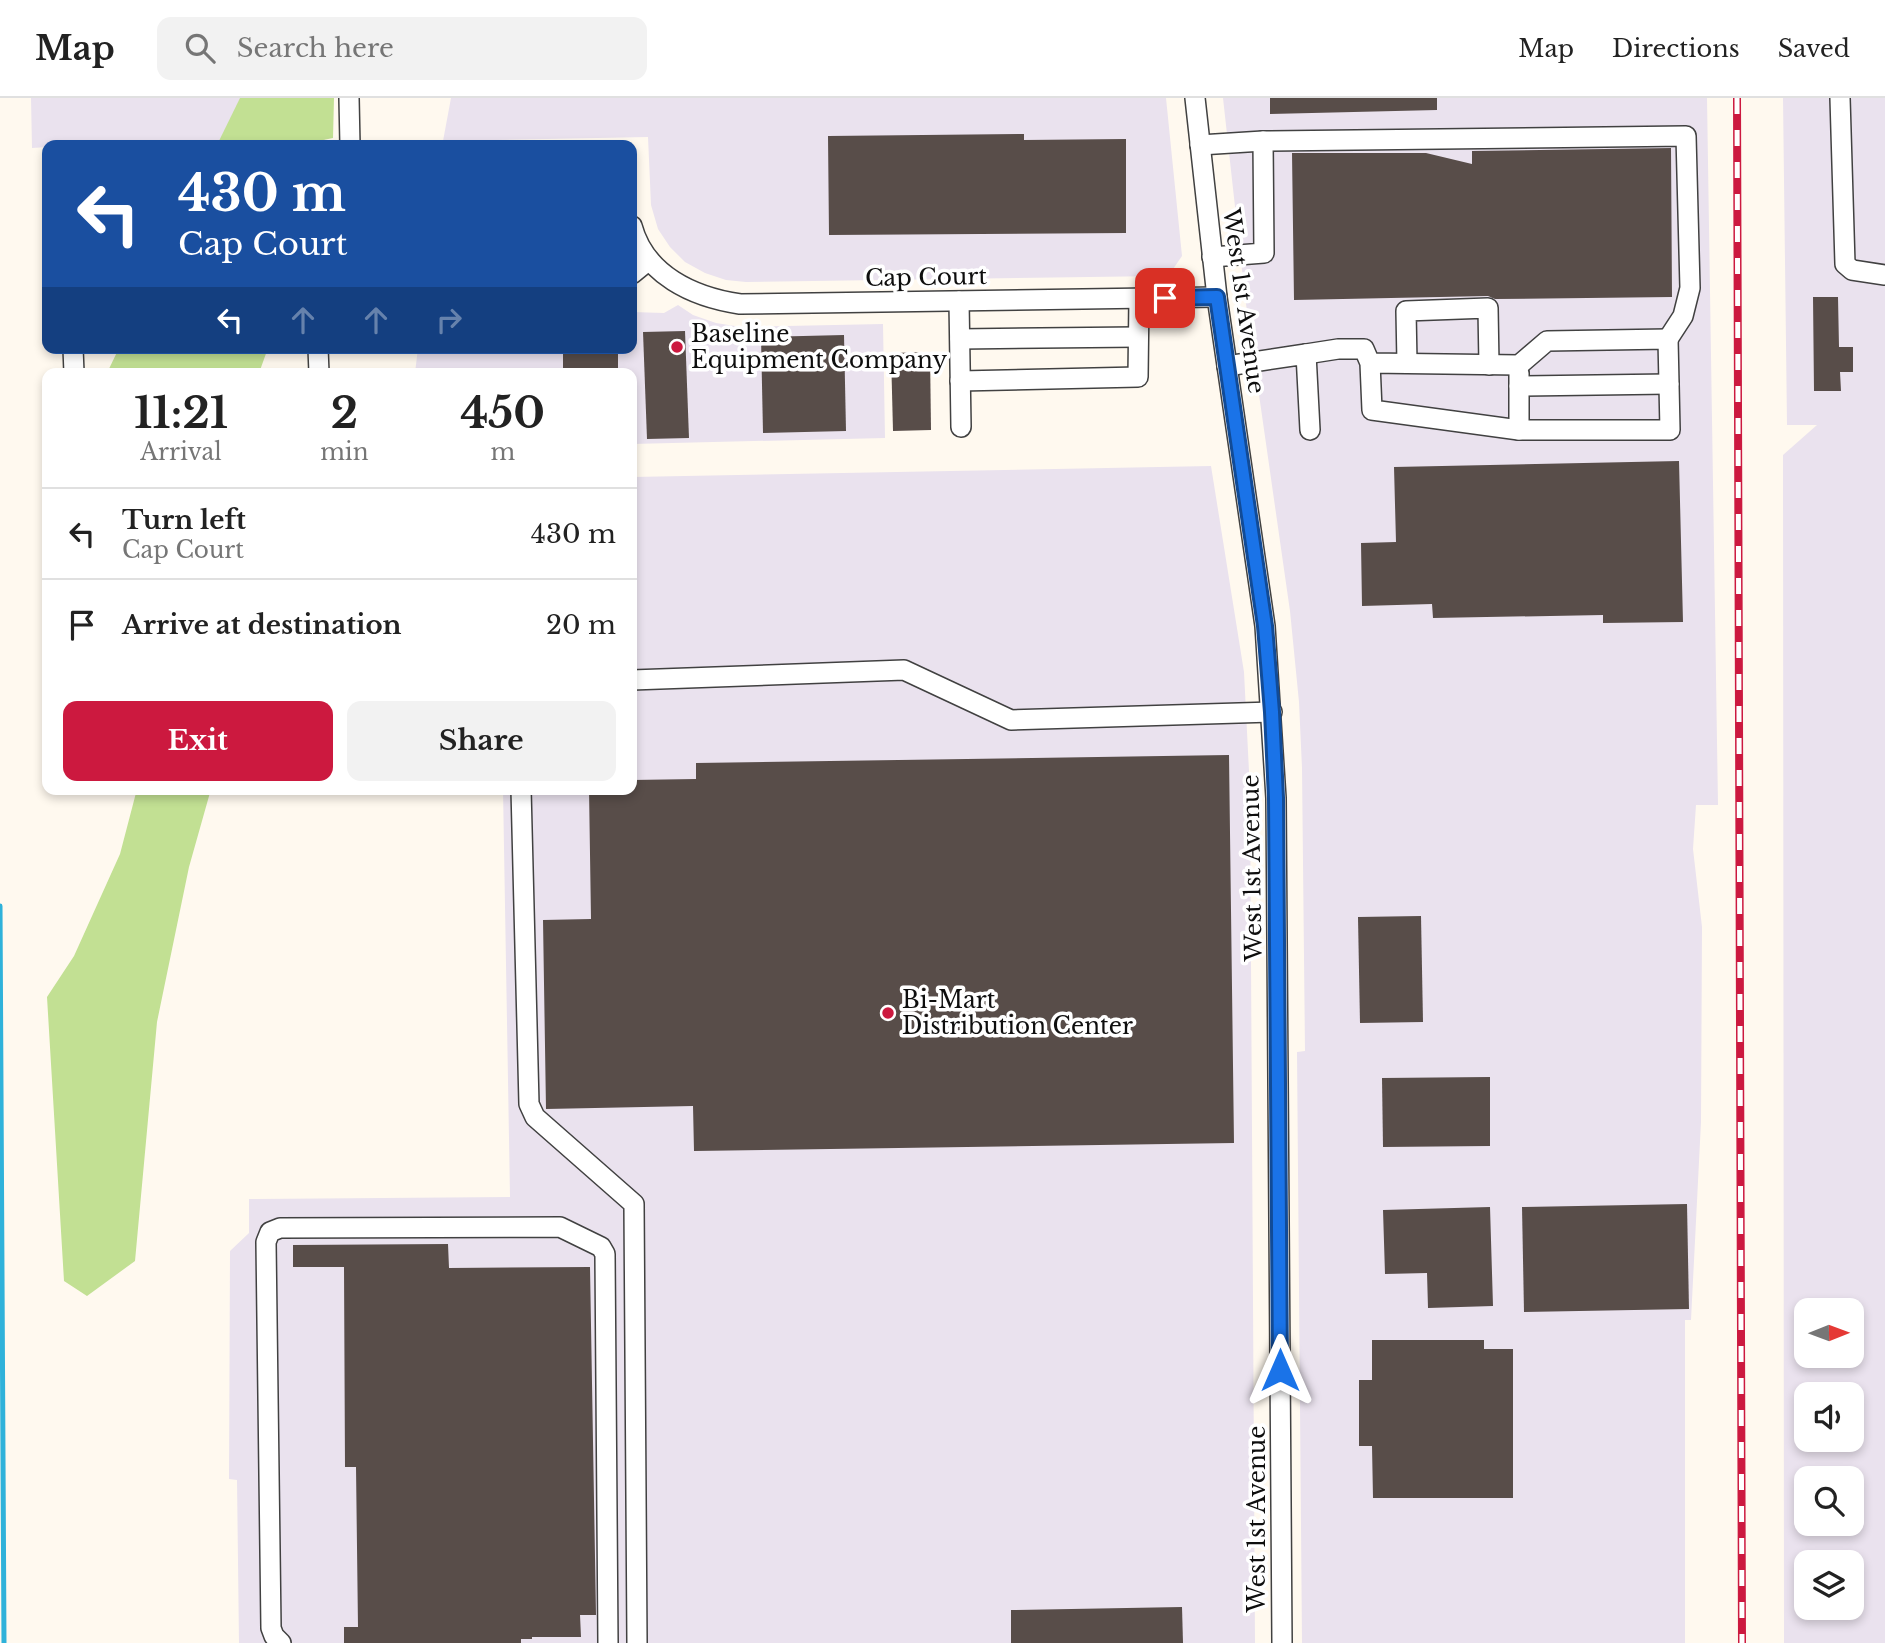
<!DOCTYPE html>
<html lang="en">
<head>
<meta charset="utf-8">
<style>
  body { margin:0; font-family:"Libre Baskerville",serif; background:#f2f2f2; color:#222; height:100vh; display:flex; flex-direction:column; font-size:26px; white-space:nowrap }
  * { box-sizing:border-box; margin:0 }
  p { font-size:23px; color:#767676 }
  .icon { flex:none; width:38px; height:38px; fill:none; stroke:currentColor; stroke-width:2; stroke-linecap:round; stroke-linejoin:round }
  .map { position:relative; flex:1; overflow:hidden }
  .panel { position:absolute; left:42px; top:270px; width:595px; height:427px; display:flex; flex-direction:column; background:#fff; border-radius:14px; box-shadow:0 4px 10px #0003 }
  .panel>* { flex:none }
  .guide { position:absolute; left:42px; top:42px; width:595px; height:214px; border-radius:14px; box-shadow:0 4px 10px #0003; background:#1a4fa0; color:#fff; overflow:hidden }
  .needle { width:46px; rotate:89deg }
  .fabs { position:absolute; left:1794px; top:1200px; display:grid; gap:14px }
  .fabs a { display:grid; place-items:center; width:70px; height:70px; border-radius:14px; background:#fff; box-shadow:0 4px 10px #0003; font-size:35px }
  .pin { position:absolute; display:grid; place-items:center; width:60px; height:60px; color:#fff; margin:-30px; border-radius:14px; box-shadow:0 4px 10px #0006 }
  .me { position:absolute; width:77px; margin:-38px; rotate:0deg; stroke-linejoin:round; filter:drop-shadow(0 0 5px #0008) }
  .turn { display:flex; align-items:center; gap:24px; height:147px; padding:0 21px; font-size:32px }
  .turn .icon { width:91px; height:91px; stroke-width:2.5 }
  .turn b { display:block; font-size:49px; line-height:60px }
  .lanes { display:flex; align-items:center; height:66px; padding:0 21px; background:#0003; justify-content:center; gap:35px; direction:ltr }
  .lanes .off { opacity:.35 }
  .eta { display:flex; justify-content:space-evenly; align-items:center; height:119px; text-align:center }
  .eta b { font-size:42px; font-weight:700; line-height:49px }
  .cta { display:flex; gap:14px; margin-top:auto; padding:14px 21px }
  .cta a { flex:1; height:80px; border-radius:14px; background:#cc193f; color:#fff; font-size:28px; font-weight:700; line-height:80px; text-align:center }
  .cta a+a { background:#f2f2f2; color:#222 }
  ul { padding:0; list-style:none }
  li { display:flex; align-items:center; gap:21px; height:91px; padding:0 21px; border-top:2px solid #e0e0e0 }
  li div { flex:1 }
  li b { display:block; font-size:26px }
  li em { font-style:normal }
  header { display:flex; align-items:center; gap:42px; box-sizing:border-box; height:98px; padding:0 35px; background:#fff; border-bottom:2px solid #e0e0e0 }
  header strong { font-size:33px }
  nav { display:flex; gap:38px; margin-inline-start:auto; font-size:24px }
  .search { width:490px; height:63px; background:#f2f2f2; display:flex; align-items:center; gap:18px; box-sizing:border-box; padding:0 24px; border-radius:14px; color:#767676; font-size:26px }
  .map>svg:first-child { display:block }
  .industrial { fill:#eae2ee; fill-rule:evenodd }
  .forest { fill:#c2e093 }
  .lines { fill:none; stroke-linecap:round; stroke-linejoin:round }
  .stream { stroke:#2fb2da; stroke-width:5 }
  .building { fill:#584d49 }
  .minor-casing { stroke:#414141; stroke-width:22 }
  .minor { stroke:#fff; stroke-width:19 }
  .rail-casing { stroke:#cc193f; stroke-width:8 }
  .rail { stroke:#fff; stroke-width:5; stroke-dasharray:16; stroke-linecap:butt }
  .route-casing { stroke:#114b97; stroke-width:18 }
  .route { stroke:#1a73e8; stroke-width:12 }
  .poi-dot { fill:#cc193f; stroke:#fff; stroke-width:2.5 }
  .labels { text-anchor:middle; stroke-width:7; stroke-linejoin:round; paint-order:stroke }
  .street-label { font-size:23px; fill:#0e0e0e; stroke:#fff }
  .poi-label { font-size:23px; fill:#0e0e0e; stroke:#fff; text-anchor:start }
</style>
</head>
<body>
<header>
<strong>Map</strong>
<div class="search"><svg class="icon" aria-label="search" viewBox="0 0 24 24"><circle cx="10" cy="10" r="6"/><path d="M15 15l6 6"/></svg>Search here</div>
<nav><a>Map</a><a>Directions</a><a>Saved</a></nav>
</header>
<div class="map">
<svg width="1885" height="1545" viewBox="0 0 1885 1545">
  <rect width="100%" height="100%" fill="#fff9ef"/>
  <g class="industrial">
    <path d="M31 0H325V44L47 47V49L32 50Z"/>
    <path d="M451 0H1166L1182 158 1171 174 1162 178 746 184 726 182 705 175 685 164 670 149 658 131 651 107 648 39 443 43Z"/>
    <path d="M1223 0H1707L1718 707H1696L1693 751 1702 829 1701 1024 1691 1222H1685V1545H1302L1297 954 1305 953 1302 670 1299 604 1290 513 1245 199Z"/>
    <path d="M1783 0H1885V1545H1784L1783 357 1817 327H1787ZM1806 1213H1852V1258H1806ZM1806 1297H1852V1342H1806ZM1806 1381H1852V1426H1806ZM1806 1465H1852V1510H1806Z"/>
    <path d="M678 207 693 217 716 225 741 229 883 226 885 340 632 346V275H415L418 250H632V214L664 215Z"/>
    <path d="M1211 368 1244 574 1250 693 1255 1545H239L237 1382 229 1381 230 1153 249 1135V1101L510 1099 503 691H632V379Z"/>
  </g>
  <g class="forest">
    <path d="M240 0H334L333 40 299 47H217Z"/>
    <path d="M119 250H268L259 275H107Z"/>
    <path d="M137 691H211L189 769 157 924 135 1163 87 1198 64 1183 47 899 74 858 120 756Z"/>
  </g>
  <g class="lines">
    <path class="stream" d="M0 808 4 1545"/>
  </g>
  <g class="building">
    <path d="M1270 0H1437V12L1270 16Z"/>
    <path d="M1024 36V42L1126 41V135L829 137 828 38Z"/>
    <path d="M1671 50 1672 199 1495 201 1488 198 1294 202 1292 55H1426L1472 66V53Z"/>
    <path d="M1813 199H1838L1839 249H1853V274H1840L1841 293H1814Z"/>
    <path d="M685 233 689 340 647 341 643 234Z"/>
    <path d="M844 237 846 333 763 335 761 239Z"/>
    <rect x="563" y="250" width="55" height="25"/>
    <path d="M930 254 931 332 893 333 891 255Z"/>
    <path d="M1679 363 1683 524 1603 525V517L1433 520 1432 506 1362 508 1361 445 1396 444 1394 369Z"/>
    <path d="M1229 657 1234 1045 694 1053 693 1008 546 1011 543 822 591 821 589 691H632V682L696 681V665Z"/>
    <path d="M1421 818 1423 924 1360 925 1358 819Z"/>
    <path d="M1490 979V1048L1383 1049 1382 980Z"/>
    <path d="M1687 1106 1689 1211 1524 1214 1522 1109Z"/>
    <path d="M1490 1109 1493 1208 1428 1210 1427 1175 1385 1176 1383 1112Z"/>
    <path d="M448 1146 449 1170 590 1169 596 1517H580L581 1539H532V1541H521V1545H344V1529H358L356 1369H345L344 1169H293V1147Z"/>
    <path d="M1372 1242H1484V1251H1513V1400H1373L1372 1348H1359V1282H1372Z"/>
    <path d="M1182 1509 1183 1545H1011V1512Z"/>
  </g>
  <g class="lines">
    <defs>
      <g id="minor">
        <path d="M349 0 350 47"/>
        <path d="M1195 0 1217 199 1265 528 1276 700 1282 1545"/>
        <path d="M1840 0 1845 166 1852 172 1885 177"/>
        <path d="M1200 47 1263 43"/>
        <path d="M632 128C645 177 693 199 740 206L1217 199"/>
        <path d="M1212 159 1264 155 1263 43 1686 38 1690 190 1683 218 1668 241"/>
        <path d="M632 176 648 163"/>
        <path d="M959 203 961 329"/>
        <path d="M960 241 1138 239"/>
        <path d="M73 250 74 275"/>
        <path d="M318 250 319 275"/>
        <path d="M1306 256 1338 251H1364L1370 265 1519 267 1547 243 1668 241 1670 332H1519L1372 312 1370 265"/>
        <path d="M1407 265 1406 213 1488 210 1489 267"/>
        <path d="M1227 268 1306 256 1310 332"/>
        <path d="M960 283 1138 279 1139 200"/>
        <path d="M1519 288 1669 286"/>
        <path d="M1519 332V275"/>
        <path d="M632 582 904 572 1011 622 1272 614"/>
        <path d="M521 691 529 1006 535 1019 634 1106 637 1545"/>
        <path d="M281 1545 274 1538 271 1530 266 1144 270 1134 280 1130 560 1129 601 1149 605 1156 608 1545"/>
      </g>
    </defs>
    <use href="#minor" class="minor-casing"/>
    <use href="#minor" class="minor"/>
    <defs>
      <path id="rail" d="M1737 0 1742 1545"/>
    </defs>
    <use href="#rail" class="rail-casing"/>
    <use href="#rail" class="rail"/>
  </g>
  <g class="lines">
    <defs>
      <path id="route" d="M1165 200 1217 199 1265 528 1272 614 1276 700 1280 1272"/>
    </defs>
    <use href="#route" class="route-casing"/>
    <use href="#route" class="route"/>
  </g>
  <g class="poi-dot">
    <circle cx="677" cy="249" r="7"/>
    <circle cx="888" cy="915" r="7"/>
  </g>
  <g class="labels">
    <g class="street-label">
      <text transform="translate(926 179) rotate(-1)" y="8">Cap Court</text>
      <text transform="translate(1244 203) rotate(82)" y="8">West 1st Avenue</text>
      <text transform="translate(1252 770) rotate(-91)" y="8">West 1st Avenue</text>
      <text transform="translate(1257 1421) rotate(-90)" y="8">West 1st Avenue</text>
    </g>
    <g class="poi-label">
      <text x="691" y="244">Baseline<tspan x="691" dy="26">Equipment Company</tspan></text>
      <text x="902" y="910">Bi-Mart<tspan x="902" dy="26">Distribution Center</tspan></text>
    </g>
  </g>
</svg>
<div class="fabs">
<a><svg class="needle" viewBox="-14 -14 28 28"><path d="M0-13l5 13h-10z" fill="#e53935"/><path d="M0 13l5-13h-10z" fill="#767676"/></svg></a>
<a><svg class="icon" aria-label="sound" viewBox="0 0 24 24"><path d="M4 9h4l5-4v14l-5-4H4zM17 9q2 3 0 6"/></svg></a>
<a><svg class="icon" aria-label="search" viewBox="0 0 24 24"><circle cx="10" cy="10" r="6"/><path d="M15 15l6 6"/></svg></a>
<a><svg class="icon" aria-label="layers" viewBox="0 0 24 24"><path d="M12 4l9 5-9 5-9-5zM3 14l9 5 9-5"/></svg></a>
</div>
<div class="pin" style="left:1165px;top:200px;background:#d93025"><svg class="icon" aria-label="arrive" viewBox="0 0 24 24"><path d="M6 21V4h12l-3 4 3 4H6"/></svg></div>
<svg class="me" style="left:1280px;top:1272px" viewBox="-20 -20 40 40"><path d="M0-17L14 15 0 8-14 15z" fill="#1a73e8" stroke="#fff" stroke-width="4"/></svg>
<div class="guide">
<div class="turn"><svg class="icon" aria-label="left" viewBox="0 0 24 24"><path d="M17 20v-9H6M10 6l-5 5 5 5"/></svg><div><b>430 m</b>Cap Court</div></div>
<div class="lanes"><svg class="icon" aria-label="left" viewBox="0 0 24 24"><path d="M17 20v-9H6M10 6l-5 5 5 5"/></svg><svg class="icon off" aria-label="ahead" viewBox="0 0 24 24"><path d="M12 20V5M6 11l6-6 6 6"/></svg><svg class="icon off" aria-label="ahead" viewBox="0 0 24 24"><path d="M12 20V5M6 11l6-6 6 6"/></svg><svg class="icon off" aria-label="right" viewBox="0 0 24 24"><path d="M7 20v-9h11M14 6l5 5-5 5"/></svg></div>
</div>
<section class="panel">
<div class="eta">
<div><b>11:21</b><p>Arrival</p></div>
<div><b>2</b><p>min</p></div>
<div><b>450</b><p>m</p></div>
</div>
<ul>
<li><svg class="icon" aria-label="left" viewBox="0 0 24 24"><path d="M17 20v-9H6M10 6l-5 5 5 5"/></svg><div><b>Turn left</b><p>Cap Court</p></div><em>430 m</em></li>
<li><svg class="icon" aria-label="arrive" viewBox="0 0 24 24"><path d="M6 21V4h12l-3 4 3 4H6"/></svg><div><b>Arrive at destination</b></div><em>20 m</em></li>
</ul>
<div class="cta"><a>Exit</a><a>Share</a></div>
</section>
</div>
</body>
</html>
